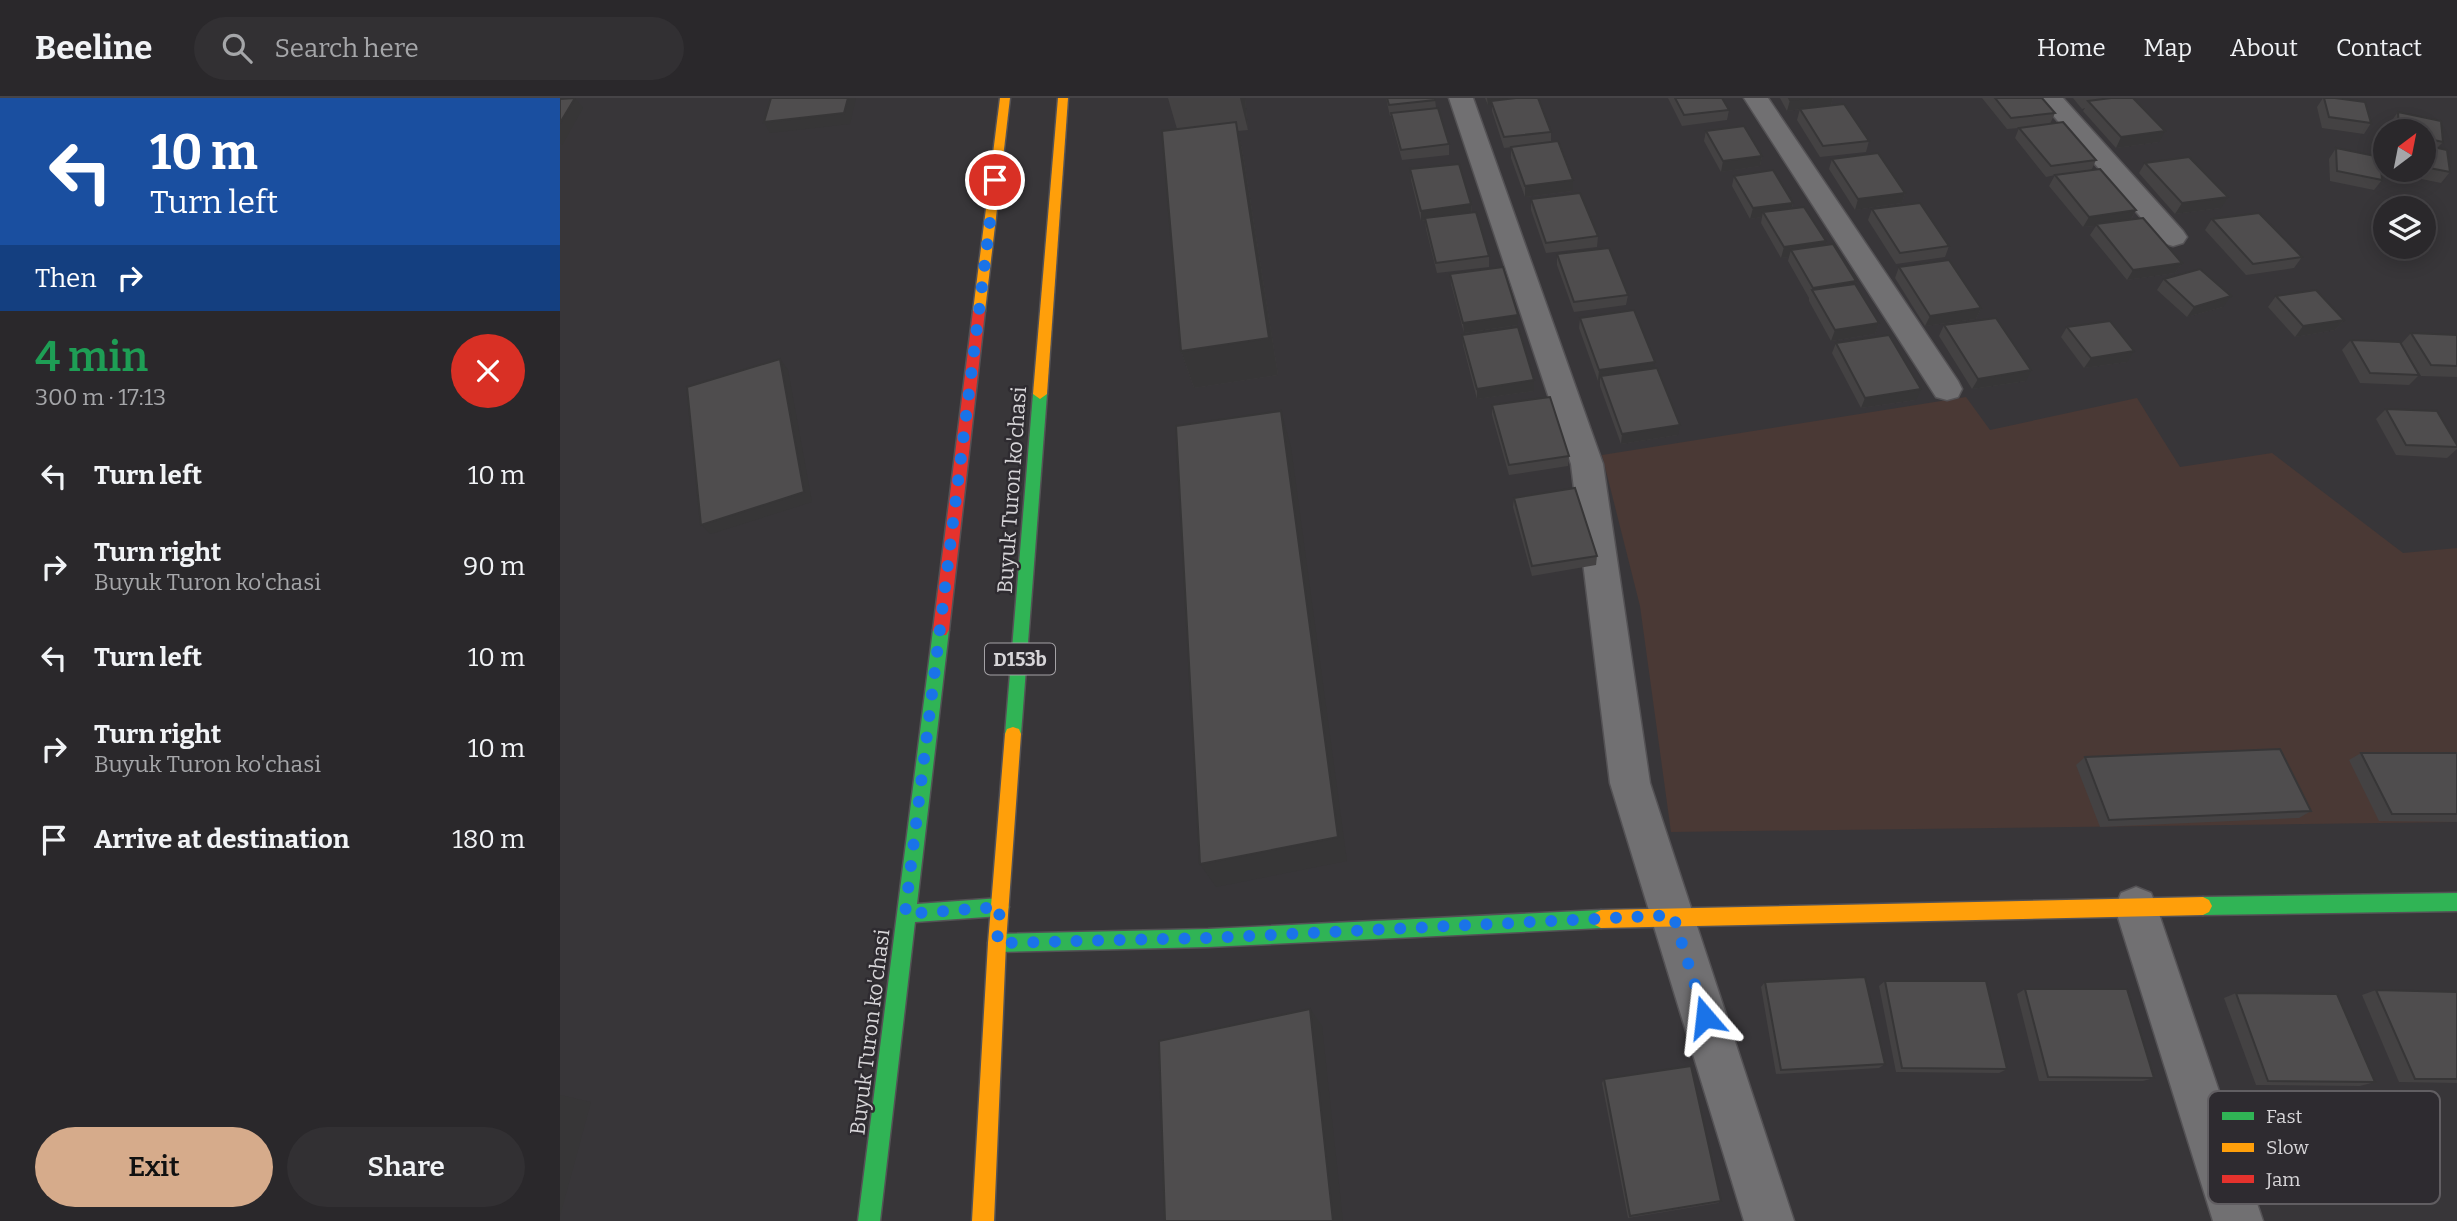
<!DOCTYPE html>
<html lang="en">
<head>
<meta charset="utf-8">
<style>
  body { margin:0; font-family:Bitter,serif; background:#323033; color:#f1f3f6; height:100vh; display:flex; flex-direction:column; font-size:26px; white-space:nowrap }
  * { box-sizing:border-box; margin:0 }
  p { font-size:23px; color:#a5a6a9 }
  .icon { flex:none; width:38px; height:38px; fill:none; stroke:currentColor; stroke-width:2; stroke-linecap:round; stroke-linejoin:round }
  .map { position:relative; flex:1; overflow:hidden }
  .drawer { display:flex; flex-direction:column; background:#2a282b; width:560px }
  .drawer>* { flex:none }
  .hud { background:#1a4fa0; color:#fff; overflow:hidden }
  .needle { width:46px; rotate:32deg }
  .controls { position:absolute; left:1813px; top:21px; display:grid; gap:14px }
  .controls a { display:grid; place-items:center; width:63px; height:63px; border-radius:50%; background:#2a282b; box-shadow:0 4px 18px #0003,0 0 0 2px #464447; font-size:35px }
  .pin { position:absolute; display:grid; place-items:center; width:60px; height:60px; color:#fff; margin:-30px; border:4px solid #fff; border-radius:50%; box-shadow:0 2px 7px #0007 }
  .me { position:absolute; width:77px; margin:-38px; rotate:343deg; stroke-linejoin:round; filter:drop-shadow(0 0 5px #0008) }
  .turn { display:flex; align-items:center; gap:24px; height:147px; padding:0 35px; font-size:32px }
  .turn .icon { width:91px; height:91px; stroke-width:2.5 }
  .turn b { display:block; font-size:49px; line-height:60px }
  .then { display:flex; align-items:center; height:66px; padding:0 35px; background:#0003; gap:14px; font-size:26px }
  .round { display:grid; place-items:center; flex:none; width:74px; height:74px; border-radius:37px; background:#323033 }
  .head { display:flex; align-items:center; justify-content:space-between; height:119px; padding:0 35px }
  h1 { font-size:42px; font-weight:600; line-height:52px; color:#1e9e55 }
  .primary-button { display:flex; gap:14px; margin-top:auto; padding:14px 35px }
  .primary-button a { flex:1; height:80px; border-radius:42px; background:#d6ab8b; color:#111; font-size:28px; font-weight:600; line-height:80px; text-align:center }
  .primary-button a+a { background:#323033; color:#f1f3f6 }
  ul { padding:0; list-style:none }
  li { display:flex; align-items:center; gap:21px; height:91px; padding:0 35px }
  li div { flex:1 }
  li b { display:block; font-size:26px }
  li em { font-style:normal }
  header { display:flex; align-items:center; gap:42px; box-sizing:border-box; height:98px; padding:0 35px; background:#2a282b; border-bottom:2px solid #464447 }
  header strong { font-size:33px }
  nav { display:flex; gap:38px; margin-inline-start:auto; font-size:24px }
  .search { width:490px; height:63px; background:#323033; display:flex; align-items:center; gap:18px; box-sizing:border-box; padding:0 24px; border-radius:38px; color:#a5a6a9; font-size:26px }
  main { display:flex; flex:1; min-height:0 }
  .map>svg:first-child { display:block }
  .industrial { fill:#4a3935 }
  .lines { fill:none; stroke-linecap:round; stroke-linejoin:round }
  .street-casing { stroke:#545255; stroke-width:3 }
  .fast-casing { stroke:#545255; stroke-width:3 }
  .slow-casing { stroke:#545255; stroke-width:3 }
  .jam-casing { stroke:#545255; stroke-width:3 }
  .street { fill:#717072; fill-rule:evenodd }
  .fast { fill:#30b455; fill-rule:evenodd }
  .slow { fill:#ff9f0a; fill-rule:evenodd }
  .jam { fill:#e5322d; fill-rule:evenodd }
  .wall { fill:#444243 }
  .shaded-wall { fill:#373637 }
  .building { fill:#4f4d4e; stroke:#373637; stroke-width:2 }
  .route { stroke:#1a73e8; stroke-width:12; stroke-dasharray:0 21.6 }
  .labels { text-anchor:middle; stroke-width:5; stroke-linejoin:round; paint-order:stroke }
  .shield { fill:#2e2b30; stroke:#a4a2a6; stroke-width:2 }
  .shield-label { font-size:19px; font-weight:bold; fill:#d7d5d8 }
  .street-label { font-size:21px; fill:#d7d5d8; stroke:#2e2b30 }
  .key { fill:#2e2b30; stroke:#615e62; stroke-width:2 }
  .key-label { font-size:19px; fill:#d7d5d8 }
</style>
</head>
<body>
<header>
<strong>Beeline</strong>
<div class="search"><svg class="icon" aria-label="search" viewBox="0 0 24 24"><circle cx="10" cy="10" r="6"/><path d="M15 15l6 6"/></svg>Search here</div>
<nav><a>Home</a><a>Map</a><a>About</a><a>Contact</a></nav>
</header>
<main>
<section class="drawer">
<div class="hud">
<div class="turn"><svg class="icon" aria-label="left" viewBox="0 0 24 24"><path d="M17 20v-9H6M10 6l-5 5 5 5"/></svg><div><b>10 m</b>Turn left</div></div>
<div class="then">Then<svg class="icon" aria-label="right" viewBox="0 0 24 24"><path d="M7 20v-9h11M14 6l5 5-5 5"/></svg></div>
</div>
<div class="head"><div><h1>4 min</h1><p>300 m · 17:13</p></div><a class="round" style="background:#d93025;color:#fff"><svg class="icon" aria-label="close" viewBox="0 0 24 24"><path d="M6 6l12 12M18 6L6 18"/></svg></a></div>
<ul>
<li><svg class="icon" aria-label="left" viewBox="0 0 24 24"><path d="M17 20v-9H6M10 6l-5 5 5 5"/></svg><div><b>Turn left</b></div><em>10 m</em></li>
<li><svg class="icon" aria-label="right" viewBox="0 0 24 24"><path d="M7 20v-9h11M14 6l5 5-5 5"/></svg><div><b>Turn right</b><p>Buyuk Turon ko'chasi</p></div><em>90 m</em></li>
<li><svg class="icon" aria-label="left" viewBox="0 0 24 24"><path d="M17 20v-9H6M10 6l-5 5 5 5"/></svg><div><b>Turn left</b></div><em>10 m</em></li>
<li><svg class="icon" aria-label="right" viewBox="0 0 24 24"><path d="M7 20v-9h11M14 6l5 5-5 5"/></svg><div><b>Turn right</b><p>Buyuk Turon ko'chasi</p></div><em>10 m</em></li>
<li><svg class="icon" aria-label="arrive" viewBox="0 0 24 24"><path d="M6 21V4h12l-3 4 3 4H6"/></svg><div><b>Arrive at destination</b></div><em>180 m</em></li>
</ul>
<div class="primary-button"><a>Exit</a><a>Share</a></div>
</section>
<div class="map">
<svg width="1897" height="1123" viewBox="0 0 1897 1123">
  <rect width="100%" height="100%" fill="#383639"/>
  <path class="industrial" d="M1406 299 1430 332 1577 300 1620 369 1712 355 1843 455 1897 450V724L1111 734 1080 508 1042 357Z"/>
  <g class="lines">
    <defs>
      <g id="street">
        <path d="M889 0H913L1043 366 1090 685 1234 1123H1184L1050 685 1011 366Z"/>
        <path d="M1184 0H1208L1398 283 1402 291 1398 299 1387 302 1376 299Z"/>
        <path d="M1478 0H1503L1623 133 1627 139 1623 145 1613 148 1603 145Z"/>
        <path d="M1576 789 1591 795 1597 810 1703 1123H1653L1555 810 1561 795Z"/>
      </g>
      <g id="fast">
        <path d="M480 291 487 296 461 636 459 641 453 643 447 641 445 636 473 296Z"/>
        <path d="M381 526 386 527 389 532 357 806 440 800 446 803 449 809 446 815 440 818 355 824 320 1123H298L373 532 376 527Z"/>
        <path d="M1897 795V813L1643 817 1637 814 1634 808 1637 802 1643 799Z"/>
        <path d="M1041 812 1047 815 1050 821 1047 827 1041 830 648 849 437 854 430 851 428 845 430 839 437 836 648 831Z"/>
      </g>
      <g id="slow">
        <path d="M440 0H450L425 213 419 217 413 213Z"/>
        <path d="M498 0H508L487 296 480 301 473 296Z"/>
        <path d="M453 629 459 631 461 636 446 845 434 1123H412L428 845 445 636 447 631Z"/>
        <path d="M1643 799 1649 802 1652 808 1649 814 1643 817 1041 830 1035 827 1032 821 1035 815 1041 812Z"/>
      </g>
      <path id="jam" d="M419 209 425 213 389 532 386 537H376L373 532 413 213Z"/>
    </defs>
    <use href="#street" class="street-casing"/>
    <use href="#fast" class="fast-casing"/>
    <use href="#slow" class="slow-casing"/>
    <use href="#jam" class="jam-casing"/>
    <use href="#street" class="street"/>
    <use href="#fast" class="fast"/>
    <use href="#slow" class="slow"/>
    <use href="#jam" class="jam"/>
  </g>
  <g class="wall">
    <path d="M608 0H685L688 32 678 33 684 62 718 277 634 290 621 253 617 31Z"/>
    <path d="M826 0H875L876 10 889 46V57L842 62 832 25 831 18H830Z"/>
    <path d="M925 0H978L991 34V44L1013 82V93L965 99 951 60V49L978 46 944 50 932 13V7H928Z"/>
    <path d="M1108 0H1162L1169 12 1167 22 1122 28Z"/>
    <path d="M1220 0H1273L1271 7 1227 13Z"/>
    <path d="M1422 0H1482L1495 15 1490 26 1536 62 1531 73 1576 112 1571 122 1622 165 1615 175 1567 182 1530 137 1536 128 1523 129 1489 88 1495 77 1486 79 1455 40 1459 30 1447 31Z"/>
    <path d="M1513 0H1573L1599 44 1556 50 1523 13 1525 10 1522 11Z"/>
    <path d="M1763 0H1775L1811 25 1804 36 1762 30 1757 9Z"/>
    <path d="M1240 11 1309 43 1306 54 1260 59 1237 22Z"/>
    <path d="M1838 14 1883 44 1877 50 1890 74 1881 85 1837 76 1836 72H1864V33H1830V25Z"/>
    <path d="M1146 33 1202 58 1200 68 1161 74 1144 43Z"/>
    <path d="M1776 50 1822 82 1814 92 1770 83 1769 61Z"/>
    <path d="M1272 61 1345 95 1342 105 1295 112 1269 71Z"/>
    <path d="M1585 65 1661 110 1615 116 1579 75Z"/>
    <path d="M850 71 911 106 912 114 929 158V169L877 175 866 131 865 123H861L851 82Z"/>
    <path d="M1174 78 1233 105 1232 110 1296 183 1295 186 1319 225 1315 236 1271 243 1249 203V200L1228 163 1229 159 1221 160 1201 125 1202 119 1190 121 1172 88Z"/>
    <path d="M971 101 1038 138 1037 149 986 155 971 112Z"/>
    <path d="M1312 111 1389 148 1385 159 1336 166 1308 122Z"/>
    <path d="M1652 121 1742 159 1734 170 1686 177 1645 132Z"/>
    <path d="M997 156 1068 197 1066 207 1014 214 997 167Z"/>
    <path d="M1339 169 1421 210 1416 221 1365 228 1335 180Z"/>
    <path d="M890 176 958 227 904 235 891 186Z"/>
    <path d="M1604 181 1663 209 1627 219 1597 192Z"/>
    <path d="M1716 198 1784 222 1775 232 1735 239 1708 209Z"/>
    <path d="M1020 220 1094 271 1118 337 1061 346 1040 288V282L1038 283 1019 230Z"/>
    <path d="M1384 227 1466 283 1412 291 1379 238Z"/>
    <path d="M1507 229 1567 264 1524 270 1501 239Z"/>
    <path d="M1851 235 1897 237V279L1861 278 1841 246Z"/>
    <path d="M902 237 974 282V293L917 301 903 247Z"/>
    <path d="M1791 242 1859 277 1849 287 1800 285 1782 252Z"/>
    <path d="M1276 245 1356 302 1301 310 1272 255Z"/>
    <path d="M932 307 1009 358 1008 368 949 377 932 317Z"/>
    <path d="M1826 311 1897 347V351L1887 360 1836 357 1816 321Z"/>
    <path d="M954 400 1037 458 1036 467 972 478 953 409Z"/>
    <path d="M1801 655H1897V724L1819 723 1789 662Z"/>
    <path d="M1525 659 1751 713 1739 720 1540 729 1516 667Z"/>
    <path d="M1325 883 1447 971 1439 975 1336 974 1319 888Z"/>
    <path d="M1205 884 1325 966 1319 970 1216 976 1201 889Z"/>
    <path d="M1465 891 1594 980 1583 983H1479L1457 896Z"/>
    <path d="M1816 892 1897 894V985L1839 984 1802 897Z"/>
    <path d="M1676 895 1815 984 1800 988 1696 987 1664 900Z"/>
    <path d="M1044 981 1161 1103 1158 1105 1068 1120 1042 985Z"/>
  </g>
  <g class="shaded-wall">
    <path d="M15 0 23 10 2 47 0 45V25Z"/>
    <path d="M288 0H296L290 26 210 35 204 24Z"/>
    <path d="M680 0H685L688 32Z"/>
    <path d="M927 0H972L931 3 932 7H928Z"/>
    <path d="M1248 0H1273L1271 7 1227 13 1230 2Z"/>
    <path d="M676 24 684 62 718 277 634 290 621 253Z"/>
    <path d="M1605 33 1599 44 1556 50 1561 39Z"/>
    <path d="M1202 58 1200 68 1161 74 1163 63Z"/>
    <path d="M1013 82V93L965 99V88Z"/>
    <path d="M1345 95 1342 105 1295 112 1298 101Z"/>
    <path d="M1668 99 1661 110 1615 116 1622 105Z"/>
    <path d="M1233 105 1230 115 1203 114 1202 119 1190 121 1193 110Z"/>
    <path d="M911 106 912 117 861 123V113Z"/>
    <path d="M1576 112 1570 123 1536 126V128L1523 129 1529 119Z"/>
    <path d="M1266 143 1263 154 1231 152 1229 159 1221 160 1224 149Z"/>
    <path d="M1622 165 1615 175 1567 182 1573 172Z"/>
    <path d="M1296 183 1292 194 1252 192 1253 190Z"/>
    <path d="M1671 198 1663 209 1627 219 1634 209Z"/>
    <path d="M1421 210 1416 221 1365 228 1370 218Z"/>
    <path d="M958 217V227L904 235 903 225Z"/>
    <path d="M1784 222 1775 232 1735 239 1743 228Z"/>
    <path d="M1319 225 1315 236 1271 243 1275 232Z"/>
    <path d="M1574 253 1567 264 1524 270 1531 260Z"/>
    <path d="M220 261 228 272 252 404 151 436 141 427Z"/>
    <path d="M1095 264 1093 275 1041 278 1040 282 1038 283 1039 272Z"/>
    <path d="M1471 272 1466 283 1412 291 1418 281Z"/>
    <path d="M974 282V293L917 301V291Z"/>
    <path d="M1361 291 1356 302 1301 310 1305 300Z"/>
    <path d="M721 313 731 349 787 763 656 789 640 766Z"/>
    <path d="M1120 327 1118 337 1061 346 1062 336Z"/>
    <path d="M750 911 762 928 783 1123H773Z"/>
    <path d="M0 997 31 1004 0 1118Z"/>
  </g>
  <g class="building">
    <path d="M15 0 0 25V1Z"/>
    <path d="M211 0H288L284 15 204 24Z"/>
    <path d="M827 0H875V2L829 7Z"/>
    <path d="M956 0H978L991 34 944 39 931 3Z"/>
    <path d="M1115 0H1162L1169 12 1124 17Z"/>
    <path d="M1229 0H1248L1230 2Z"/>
    <path d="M1435 0H1482L1495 15 1451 20Z"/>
    <path d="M1551 0H1573L1605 33 1561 39 1528 3Z"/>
    <path d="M1764 0H1775L1805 4 1811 25 1769 19Z"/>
    <path d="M1284 6 1309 43 1263 48 1240 11Z"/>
    <path d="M878 10 889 46 841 52 831 15Z"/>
    <path d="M1838 14 1881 23 1883 44 1864 40V33H1839Z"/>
    <path d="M676 24 709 240 621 253 602 33Z"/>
    <path d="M1503 24 1536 62 1491 68 1459 30Z"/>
    <path d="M1184 28 1202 58 1163 63 1146 33Z"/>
    <path d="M998 43 1013 82 965 88 951 49Z"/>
    <path d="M1864 47 1887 52 1890 74 1864 69Z"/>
    <path d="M1776 50 1820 59 1822 82 1777 73Z"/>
    <path d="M1318 55 1345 95 1298 101 1272 61Z"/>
    <path d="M1629 59 1668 99 1622 105 1585 65Z"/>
    <path d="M899 66 911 106 861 113 850 71Z"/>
    <path d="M1540 71 1576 112 1529 119 1495 77Z"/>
    <path d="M1213 72 1233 105 1193 110 1174 78Z"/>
    <path d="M1020 95 1038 138 986 145 971 101Z"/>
    <path d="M1360 105 1389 148 1340 155 1312 111Z"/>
    <path d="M1244 109 1266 143 1224 149 1203 114Z"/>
    <path d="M916 114 929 158 876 165 865 120Z"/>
    <path d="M1699 115 1742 159 1693 166 1652 121Z"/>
    <path d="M1583 120 1622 165 1573 172 1536 126Z"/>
    <path d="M1273 146 1296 183 1253 190 1231 152Z"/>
    <path d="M1049 150 1068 197 1014 204 997 156Z"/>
    <path d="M1389 162 1421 210 1370 218 1339 169Z"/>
    <path d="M943 169 958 217 903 225 890 176Z"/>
    <path d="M1640 171 1671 198 1634 209 1604 181Z"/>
    <path d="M1295 186 1319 225 1275 232 1252 192Z"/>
    <path d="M1756 192 1784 222 1743 228 1716 198Z"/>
    <path d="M1074 212 1095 264 1039 272 1020 220Z"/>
    <path d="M1436 220 1471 272 1418 281 1384 227Z"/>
    <path d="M1550 223 1574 253 1531 260 1507 229Z"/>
    <path d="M958 229 974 282 917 291 902 237Z"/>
    <path d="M1851 235 1897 237V268L1871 267Z"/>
    <path d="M1329 237 1361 291 1305 300 1276 245Z"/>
    <path d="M1791 242 1840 244 1859 277 1810 275Z"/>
    <path d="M220 261 244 394 141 427 127 289Z"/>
    <path d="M1097 270 1120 327 1062 336 1041 278Z"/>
    <path d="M990 299 1009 358 949 367 932 307Z"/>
    <path d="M1826 311 1877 313 1897 347V349L1846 347Z"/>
    <path d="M721 313 778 739 640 766 616 328Z"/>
    <path d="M1015 390 1037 458 972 468 954 400Z"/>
    <path d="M1720 651 1751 713 1549 722 1525 659Z"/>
    <path d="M1801 655H1897V716H1832Z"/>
    <path d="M1305 879 1325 966 1221 972 1205 884Z"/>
    <path d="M1325 883H1426L1447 971 1342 970Z"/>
    <path d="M1465 891H1567L1594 980 1488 979Z"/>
    <path d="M1816 892 1897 894V981H1855Z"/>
    <path d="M1676 895 1777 896 1815 984 1708 983Z"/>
    <path d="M750 911 773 1123H605L599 943Z"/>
    <path d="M1131 968 1161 1103 1070 1118 1044 981Z"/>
  </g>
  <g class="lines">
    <path class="route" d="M435 82 345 816 440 809 437 845 648 840 1113 817 1145 919"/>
  </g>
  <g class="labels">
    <rect class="shield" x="425" y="545.5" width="70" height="31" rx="5"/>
    <g class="shield-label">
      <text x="460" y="568">D153b</text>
    </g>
    <g class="street-label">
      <text transform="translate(452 392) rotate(-86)" y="7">Buyuk Turon ko'chasi</text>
      <text transform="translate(310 934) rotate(-83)" y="7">Buyuk Turon ko'chasi</text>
    </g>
  </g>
  <rect x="1648" y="993" width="232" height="113" rx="10" class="key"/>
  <rect x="1662" y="1014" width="32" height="8" fill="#30b455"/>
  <rect x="1662" y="1045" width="32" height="9" fill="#ff9f0a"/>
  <rect x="1662" y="1077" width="32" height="8" fill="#e5322d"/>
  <g class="key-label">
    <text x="1706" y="1025">Fast</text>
    <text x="1706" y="1056">Slow</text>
    <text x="1706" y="1088">Jam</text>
  </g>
</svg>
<div class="controls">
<a><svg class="needle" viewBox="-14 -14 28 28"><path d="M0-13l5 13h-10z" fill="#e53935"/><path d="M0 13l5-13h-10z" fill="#a5a6a9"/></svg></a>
<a><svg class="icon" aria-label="layers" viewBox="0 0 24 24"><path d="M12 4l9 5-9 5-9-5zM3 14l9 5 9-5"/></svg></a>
</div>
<div class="pin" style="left:435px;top:82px;background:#d93025"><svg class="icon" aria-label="arrive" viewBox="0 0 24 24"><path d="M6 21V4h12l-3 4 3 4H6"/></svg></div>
<svg class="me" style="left:1145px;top:919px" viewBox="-20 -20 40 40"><path d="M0-17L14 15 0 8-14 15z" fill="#1a73e8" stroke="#fff" stroke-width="4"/></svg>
</div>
</main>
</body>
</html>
